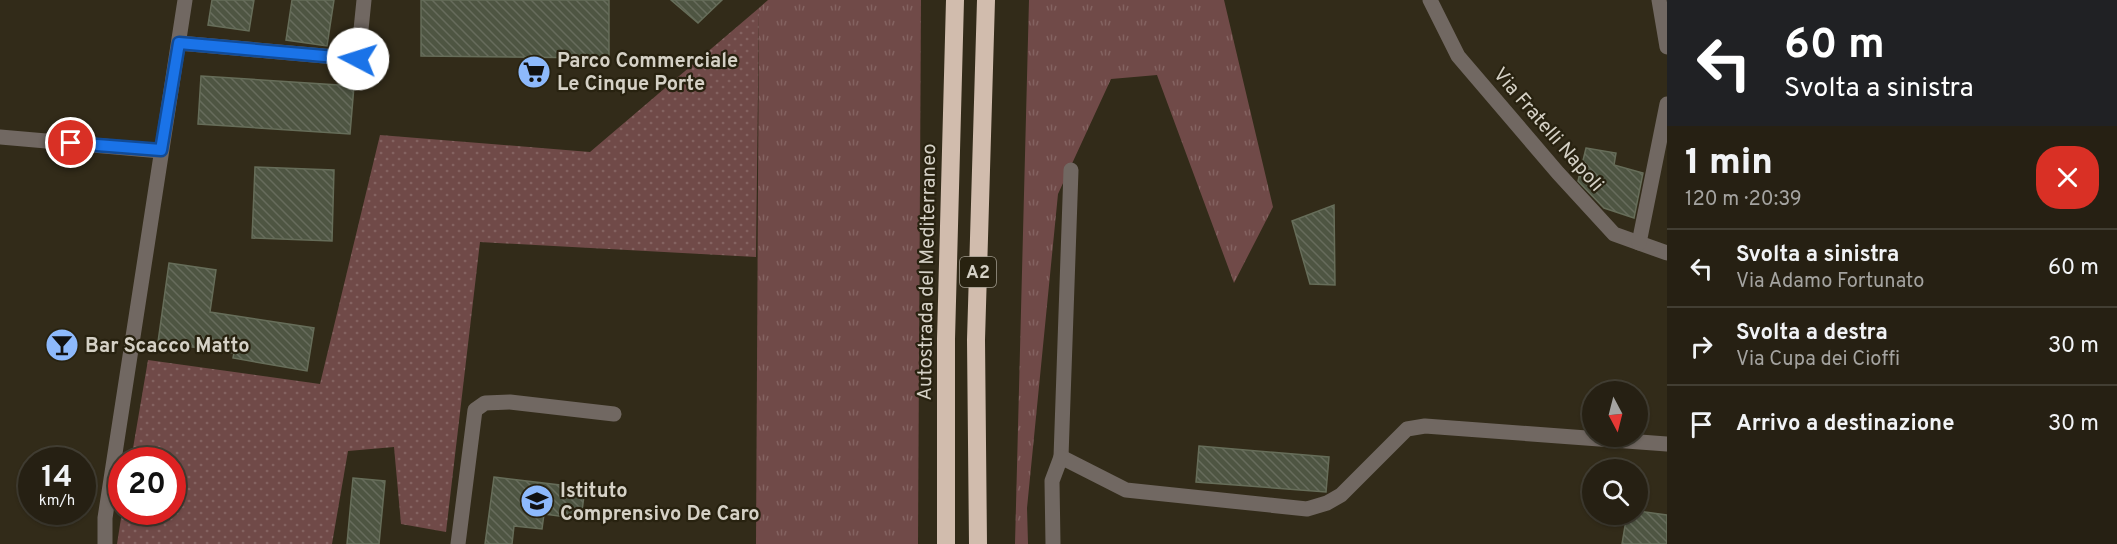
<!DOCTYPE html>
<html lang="it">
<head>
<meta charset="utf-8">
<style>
  body { margin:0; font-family:Overpass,sans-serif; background:#2e281c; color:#f1f3f6; height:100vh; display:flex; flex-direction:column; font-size:22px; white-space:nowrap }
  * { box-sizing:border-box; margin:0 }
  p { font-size:20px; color:#a4a3a0 }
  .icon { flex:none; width:33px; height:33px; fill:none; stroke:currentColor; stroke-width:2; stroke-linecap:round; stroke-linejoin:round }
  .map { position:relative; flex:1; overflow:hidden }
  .panel { display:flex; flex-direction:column; background:#262013; width:450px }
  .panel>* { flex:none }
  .banner { background:#202124; color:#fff; overflow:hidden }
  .needle { width:39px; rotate:173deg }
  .buttons { position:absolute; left:1582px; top:381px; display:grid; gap:12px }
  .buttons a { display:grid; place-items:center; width:66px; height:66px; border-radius:50%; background:#262013; box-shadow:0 2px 4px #0004,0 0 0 2px #423e33; font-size:30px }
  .speed { position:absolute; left:18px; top:447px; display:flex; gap:12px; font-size:30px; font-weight:700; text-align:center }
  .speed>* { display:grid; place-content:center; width:78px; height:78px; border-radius:50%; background:#262013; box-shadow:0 2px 4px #0004,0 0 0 2px #423e33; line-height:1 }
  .speed small { font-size:15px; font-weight:400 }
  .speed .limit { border:9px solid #d22; background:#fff; color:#111 }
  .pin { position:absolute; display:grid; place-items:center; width:51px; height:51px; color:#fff; margin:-26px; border:3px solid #fff; border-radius:50%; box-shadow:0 2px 6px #0007 }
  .me { position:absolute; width:66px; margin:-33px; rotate:275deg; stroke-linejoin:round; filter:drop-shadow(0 0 4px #0008) }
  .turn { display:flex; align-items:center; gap:21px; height:126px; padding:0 18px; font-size:27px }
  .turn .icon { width:78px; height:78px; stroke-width:2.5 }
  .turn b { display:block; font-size:42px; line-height:51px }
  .round { display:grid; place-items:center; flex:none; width:63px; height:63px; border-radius:24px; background:#2e281c }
  .head { display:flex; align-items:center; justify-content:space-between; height:102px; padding:0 18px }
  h1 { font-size:36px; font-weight:800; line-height:45px }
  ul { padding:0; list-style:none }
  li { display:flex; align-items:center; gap:18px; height:78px; padding:0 18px; border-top:2px solid #423e33 }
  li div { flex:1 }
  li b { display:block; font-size:22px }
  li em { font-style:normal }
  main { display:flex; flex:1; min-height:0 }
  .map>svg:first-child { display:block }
  .grass { fill:url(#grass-tufts) }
  .park { fill:url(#park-dots) }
  .building { fill:url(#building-back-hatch); stroke:#666d59; stroke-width:1.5 }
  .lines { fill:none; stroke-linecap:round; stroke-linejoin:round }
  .minor { stroke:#716862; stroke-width:15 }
  .highway { stroke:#d1bcad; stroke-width:18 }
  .route-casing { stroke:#114b97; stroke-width:15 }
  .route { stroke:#1a73e8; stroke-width:10 }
  .labels { text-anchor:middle; stroke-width:4.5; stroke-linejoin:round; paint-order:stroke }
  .shield { fill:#282210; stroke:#a19c8f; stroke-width:1.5 }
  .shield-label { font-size:18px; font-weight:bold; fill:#d5d1c6 }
  .poi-label { font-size:20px; font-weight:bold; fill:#d5d1c6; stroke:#282210; text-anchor:start }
  .street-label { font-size:20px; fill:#d5d1c6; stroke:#282210 }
</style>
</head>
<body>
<main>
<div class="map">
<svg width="1667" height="544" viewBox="0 0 1667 544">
  <defs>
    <pattern id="grass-tufts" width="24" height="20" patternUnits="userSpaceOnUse" patternTransform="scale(1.5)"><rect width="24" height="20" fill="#704a48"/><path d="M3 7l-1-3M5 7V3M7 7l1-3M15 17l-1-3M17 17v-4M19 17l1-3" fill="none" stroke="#846361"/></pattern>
    <pattern id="park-dots" width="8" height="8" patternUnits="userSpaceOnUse" patternTransform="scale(1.5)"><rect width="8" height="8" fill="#704a48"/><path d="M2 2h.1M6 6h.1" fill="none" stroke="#846361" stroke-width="1.8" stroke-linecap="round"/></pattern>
    <pattern id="building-back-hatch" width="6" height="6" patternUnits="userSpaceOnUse" patternTransform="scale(1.5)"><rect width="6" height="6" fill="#4e5542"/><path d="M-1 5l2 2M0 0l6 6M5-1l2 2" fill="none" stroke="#676c5c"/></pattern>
  </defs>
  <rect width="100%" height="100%" fill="#322b19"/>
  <g class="grass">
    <path d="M768 0H921L918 544H756L759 8Z"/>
    <path d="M1029 0H1224L1273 207 1234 283 1157 75 1111 79 1058 194 1027 508 1028 544H1015Z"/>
  </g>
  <path class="park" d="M759 8 756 257 480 242 446 532 401 524 394 447 348 451 332 544H117L122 512H172V460H131L148 360 320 384 380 135 590 152Z"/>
  <g class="building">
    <path d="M212 0H254L249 31 208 25Z"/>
    <path d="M292 0H334L327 46 286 40Z"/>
    <path d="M421 0H609V58L421 56Z"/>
    <path d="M671 0H722L698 23Z"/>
    <path d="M201 76 354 86 350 134 198 124Z"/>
    <path d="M1586 148 1616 153 1614 165 1643 173 1634 218 1604 208 1578 181Z"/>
    <path d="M255 167 334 170 332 241 252 238Z"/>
    <path d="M1334 205 1335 285 1310 284 1292 221Z"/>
    <path d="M169 263 216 270 210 312 314 328 307 371 233 358 234 353 158 342Z"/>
    <path d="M1199 446 1329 457 1326 492 1196 482Z"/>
    <path d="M494 477 585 488 581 519 544 514 542 529 514 526 512 544H485Z"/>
    <path d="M353 478 385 481 379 544H347Z"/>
    <path d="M1638 511 1667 515V544H1622L1627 514H1638Z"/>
  </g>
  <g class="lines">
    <g class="minor">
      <path d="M1430 0 1458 56 1558 173 1614 234 1667 253"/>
      <path d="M1659 0 1667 47"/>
      <path d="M179 43 358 59 364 0"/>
      <path d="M0 137 161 151"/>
      <path d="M1639 243 1667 104"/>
      <path d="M1061 457 1071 170"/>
      <path d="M105 544V518L185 0"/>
      <path d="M458 544 475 410 485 403 510 402 614 414"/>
      <path d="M1053 544 1052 481 1061 457 1126 490 1307 509 1327 503 1341 495 1407 429 1425 426 1667 444"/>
    </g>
    <g class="highway">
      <path d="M946 544V339L955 0"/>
      <path d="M978 544 976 340 986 0"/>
    </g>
  </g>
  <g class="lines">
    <defs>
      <path id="route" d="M71 143 161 150 179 43 358 59"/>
    </defs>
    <use href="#route" class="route-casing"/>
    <use href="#route" class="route"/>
  </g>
  <defs>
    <symbol id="supermarket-disc" viewBox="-11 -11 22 22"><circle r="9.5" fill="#8db9fc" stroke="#282210"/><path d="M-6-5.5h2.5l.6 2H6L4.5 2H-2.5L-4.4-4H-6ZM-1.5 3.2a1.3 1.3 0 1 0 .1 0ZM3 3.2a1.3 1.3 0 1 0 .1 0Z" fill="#111"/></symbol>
    <symbol id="bar-disc" viewBox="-11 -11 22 22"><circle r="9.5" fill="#8db9fc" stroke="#282210"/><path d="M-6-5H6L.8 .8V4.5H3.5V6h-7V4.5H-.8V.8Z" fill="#111"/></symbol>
    <symbol id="school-disc" viewBox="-11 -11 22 22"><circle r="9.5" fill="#8db9fc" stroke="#282210"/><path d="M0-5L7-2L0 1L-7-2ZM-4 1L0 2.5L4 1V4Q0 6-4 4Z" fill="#111"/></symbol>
  </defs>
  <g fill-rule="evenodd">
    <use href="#supermarket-disc" x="515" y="53" width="38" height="38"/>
    <use href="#bar-disc" x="43" y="326" width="38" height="38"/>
    <use href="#school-disc" x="518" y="482" width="38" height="38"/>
  </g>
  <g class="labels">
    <rect class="shield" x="960" y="257" width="36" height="30" rx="4.5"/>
    <g class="shield-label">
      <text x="978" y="278">A2</text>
    </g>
    <g class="poi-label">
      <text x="557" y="67">Parco Commerciale<tspan x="557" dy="23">Le Cinque Porte</tspan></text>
      <text x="85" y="352">Bar Scacco Matto</text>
      <text x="560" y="497">Istituto<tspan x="560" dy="23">Comprensivo De Caro</tspan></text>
    </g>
    <g class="street-label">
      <text transform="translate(1549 129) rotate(49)" y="7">Via Fratelli Napoli</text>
      <text transform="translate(926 272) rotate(-89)" y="7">Autostrada del Mediterraneo</text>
    </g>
  </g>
</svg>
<div class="buttons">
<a><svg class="needle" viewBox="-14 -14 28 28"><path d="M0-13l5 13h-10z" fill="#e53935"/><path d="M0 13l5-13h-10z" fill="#a4a3a0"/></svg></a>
<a><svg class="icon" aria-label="search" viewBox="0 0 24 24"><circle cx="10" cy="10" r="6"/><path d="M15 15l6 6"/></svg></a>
</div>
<div class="speed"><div>14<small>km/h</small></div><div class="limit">20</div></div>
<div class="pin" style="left:71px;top:143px;background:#d93025"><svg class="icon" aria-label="arrive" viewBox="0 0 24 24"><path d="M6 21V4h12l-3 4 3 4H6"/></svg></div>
<svg class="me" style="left:358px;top:59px" viewBox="-20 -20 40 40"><circle r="19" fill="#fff"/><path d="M0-13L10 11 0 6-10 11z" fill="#1a73e8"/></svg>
</div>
<section class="panel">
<div class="banner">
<div class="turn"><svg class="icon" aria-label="left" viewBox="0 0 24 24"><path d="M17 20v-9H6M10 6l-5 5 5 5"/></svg><div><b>60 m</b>Svolta a sinistra</div></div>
</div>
<div class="head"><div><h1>1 min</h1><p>120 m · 20:39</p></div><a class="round" style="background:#d93025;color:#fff"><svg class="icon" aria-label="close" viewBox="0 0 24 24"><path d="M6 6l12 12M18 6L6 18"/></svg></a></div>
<ul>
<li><svg class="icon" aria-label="left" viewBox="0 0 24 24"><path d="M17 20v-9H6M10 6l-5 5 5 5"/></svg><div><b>Svolta a sinistra</b><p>Via Adamo Fortunato</p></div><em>60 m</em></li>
<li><svg class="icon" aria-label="right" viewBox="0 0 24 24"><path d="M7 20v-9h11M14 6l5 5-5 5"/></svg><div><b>Svolta a destra</b><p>Via Cupa dei Cioffi</p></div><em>30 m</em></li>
<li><svg class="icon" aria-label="arrive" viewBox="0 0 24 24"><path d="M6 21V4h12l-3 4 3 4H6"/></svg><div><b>Arrivo a destinazione</b></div><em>30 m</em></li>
</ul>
</section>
</main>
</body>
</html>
